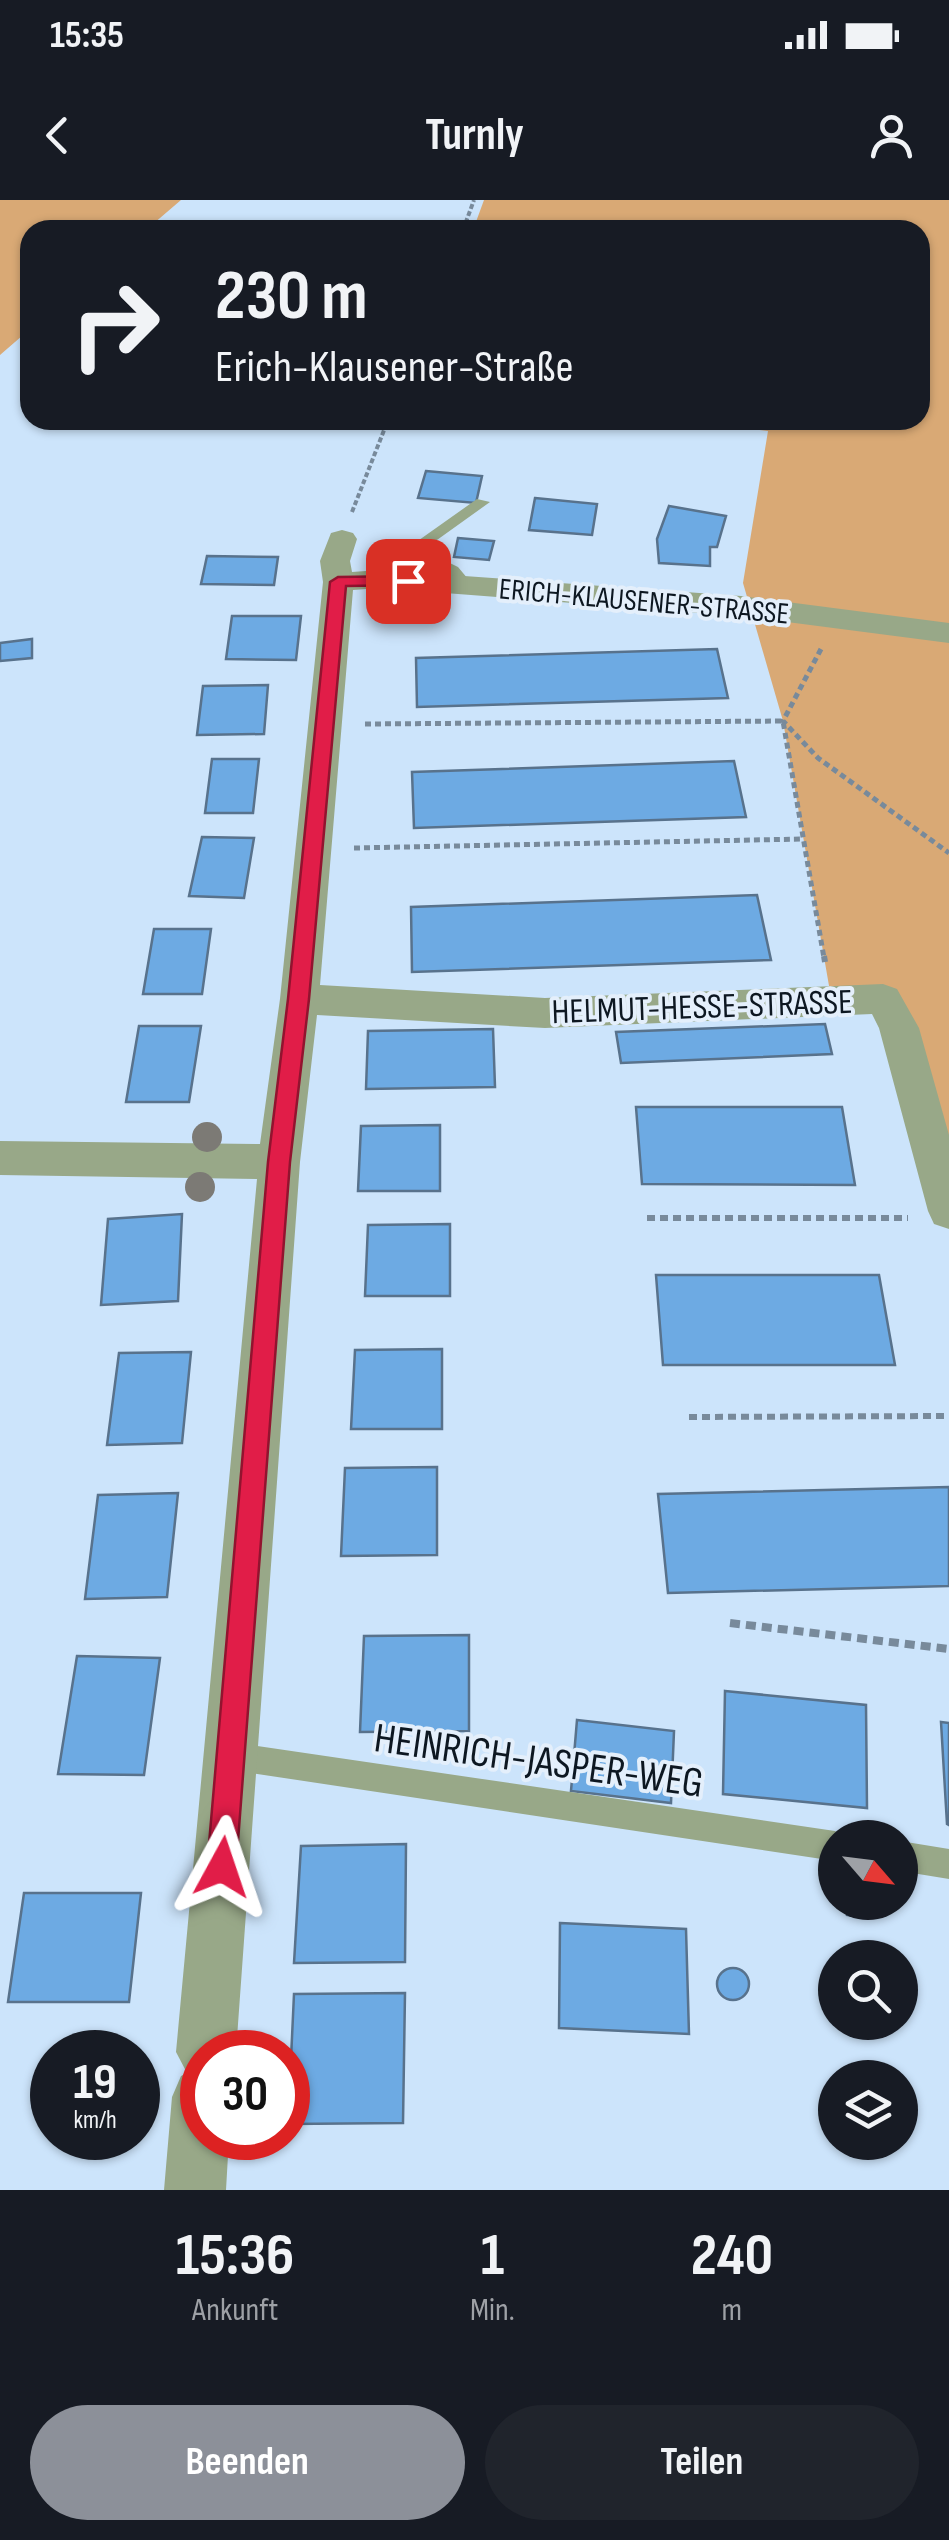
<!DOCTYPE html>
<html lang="de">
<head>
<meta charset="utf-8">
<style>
  body { margin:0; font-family:"Sofia Sans Condensed",sans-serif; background:#20242c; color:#f1f3f6; height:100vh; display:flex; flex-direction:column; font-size:38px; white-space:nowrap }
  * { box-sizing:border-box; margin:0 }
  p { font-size:32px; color:#9ea1a6 }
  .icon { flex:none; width:55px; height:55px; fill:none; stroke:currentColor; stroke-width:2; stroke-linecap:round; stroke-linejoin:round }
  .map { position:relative; height:1990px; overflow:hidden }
  .side { display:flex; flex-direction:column; background:#171b24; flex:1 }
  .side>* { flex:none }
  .hud { position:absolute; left:20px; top:20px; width:910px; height:210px; border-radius:30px; box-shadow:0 2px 8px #0004; background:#171b24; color:#f1f3f6; overflow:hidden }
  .needle { width:65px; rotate:118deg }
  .tools { position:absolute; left:818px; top:1620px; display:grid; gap:20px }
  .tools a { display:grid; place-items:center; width:100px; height:100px; border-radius:50%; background:#171b24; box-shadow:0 2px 8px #0004; font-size:50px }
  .speed { position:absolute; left:30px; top:1830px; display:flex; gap:20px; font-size:50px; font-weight:700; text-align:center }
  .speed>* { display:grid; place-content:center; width:130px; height:130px; border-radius:50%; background:#171b24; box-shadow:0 2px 8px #0004; line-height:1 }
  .speed small { font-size:25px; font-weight:400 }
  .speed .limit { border:15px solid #d22; background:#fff; color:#111 }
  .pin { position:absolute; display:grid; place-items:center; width:85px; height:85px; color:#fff; margin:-42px; border-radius:20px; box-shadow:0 5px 15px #0006 }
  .me { position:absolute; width:110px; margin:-55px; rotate:5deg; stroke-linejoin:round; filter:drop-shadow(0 0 8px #0008) }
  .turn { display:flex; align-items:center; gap:35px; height:210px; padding:0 30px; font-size:45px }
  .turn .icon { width:130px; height:130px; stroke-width:2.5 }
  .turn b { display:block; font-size:70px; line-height:85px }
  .eta { display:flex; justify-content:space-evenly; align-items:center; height:170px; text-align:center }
  .eta b { font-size:60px; font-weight:700; line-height:70px }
  .button { display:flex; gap:20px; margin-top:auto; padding:20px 30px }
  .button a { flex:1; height:115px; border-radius:60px; background:#8c9099; color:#fff; font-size:40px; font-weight:700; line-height:115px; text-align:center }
  .button a+a { background:#20242c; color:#f1f3f6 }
  .status { display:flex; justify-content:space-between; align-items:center; height:70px; padding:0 50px; background:#171b24; direction:ltr }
  .status svg { height:28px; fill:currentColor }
  header { display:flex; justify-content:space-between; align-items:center; height:130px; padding:0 30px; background:#171b24; font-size:45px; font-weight:700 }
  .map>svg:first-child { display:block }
  .green { fill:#d9a975 }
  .building { fill:#6daae3; stroke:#58728c; stroke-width:2.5 }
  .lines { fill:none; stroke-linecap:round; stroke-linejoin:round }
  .path-far3 { stroke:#788a9b; stroke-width:4; stroke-dasharray:5 2.5; stroke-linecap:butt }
  .path-far2 { stroke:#788a9b; stroke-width:5; stroke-dasharray:6 4; stroke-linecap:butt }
  .path-far1 { stroke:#788a9b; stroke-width:6; stroke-dasharray:8 5; stroke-linecap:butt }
  .path { stroke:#788a9b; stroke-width:8; stroke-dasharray:10 6; stroke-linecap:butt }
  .service { fill:#98a888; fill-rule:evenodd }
  .minor { fill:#98a888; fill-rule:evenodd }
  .tree { fill:#7c7a75 }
  .route { fill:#e11d48; stroke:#92132f; stroke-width:2.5 }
  .labels { text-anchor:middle; stroke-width:8; stroke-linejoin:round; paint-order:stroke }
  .far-street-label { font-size:30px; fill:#0d1721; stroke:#e4effb }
  .street-label { font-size:35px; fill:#0d1721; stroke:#e4effb }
  .near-street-label { font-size:42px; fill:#0d1721; stroke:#e4effb }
</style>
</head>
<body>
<div class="status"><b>15:35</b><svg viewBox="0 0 49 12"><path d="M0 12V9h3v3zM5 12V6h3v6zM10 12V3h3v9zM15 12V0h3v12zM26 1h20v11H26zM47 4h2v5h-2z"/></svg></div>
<header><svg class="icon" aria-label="back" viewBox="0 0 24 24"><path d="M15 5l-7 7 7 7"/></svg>Turnly<svg class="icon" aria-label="person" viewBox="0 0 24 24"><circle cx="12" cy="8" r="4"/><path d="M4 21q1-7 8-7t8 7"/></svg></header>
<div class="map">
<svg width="949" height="1990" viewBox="0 0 949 1990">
  <rect width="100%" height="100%" fill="#cce4fb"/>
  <g class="green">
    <path d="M0 0H181L146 30H30V129L0 155Z"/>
    <path d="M484 0H949V945L883 800 832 803 783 521 743 383 768 231 672 220H920V30H473Z"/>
  </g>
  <g class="building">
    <path d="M426 271 482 276 476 303 418 298Z"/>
    <path d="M535 298 597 304 592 335 529 330Z"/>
    <path d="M669 306 726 316 717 347H710V366L659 363 657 339Z"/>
    <path d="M458 338 494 341 489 360 454 357Z"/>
    <path d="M207 356 278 357 274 385 201 384Z"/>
    <path d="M232 416H301L296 460 226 459Z"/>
    <path d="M32 439V458L0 461V443Z"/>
    <path d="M717 449 728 498 417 507 416 458Z"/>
    <path d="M268 485 264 534 197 535 203 486Z"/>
    <path d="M212 559H259L253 613H205Z"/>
    <path d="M734 561 746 617 414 628 412 572Z"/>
    <path d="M202 637 254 638 244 698 189 696Z"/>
    <path d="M757 695 771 760 412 772 411 707Z"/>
    <path d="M154 729H211L202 794H143Z"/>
    <path d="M825 824 832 854 621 863 616 832Z"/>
    <path d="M139 826H201L189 902H126Z"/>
    <path d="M493 829 495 887 366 889 368 831Z"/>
    <path d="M636 907H842L855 985 642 984Z"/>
    <path d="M440 925V991H358L361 926Z"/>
    <path d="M182 1014 178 1101 101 1105 108 1019Z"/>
    <path d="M450 1024V1096H365L368 1025Z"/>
    <path d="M656 1075H879L895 1165H663Z"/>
    <path d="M442 1149V1229H351L355 1150Z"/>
    <path d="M191 1152 182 1243 107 1245 119 1153Z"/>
    <path d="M437 1267V1355L341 1356 345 1268Z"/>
    <path d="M949 1287V1386L668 1393 658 1294Z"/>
    <path d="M178 1293 167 1397 85 1399 98 1295Z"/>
    <path d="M469 1435V1531L360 1532 364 1436Z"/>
    <path d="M77 1456 160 1458 144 1575 58 1574Z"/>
    <path d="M725 1491 866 1505 867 1608 723 1594Z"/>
    <path d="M577 1520 674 1531 671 1603 571 1591Z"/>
    <path d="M941 1522 949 1523V1625L947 1624Z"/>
    <path d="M406 1644 405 1762 294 1763 301 1646Z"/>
    <path d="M24 1693H141L129 1802H8Z"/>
    <path d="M847 1702H868L867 1718 847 1715Z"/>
    <path d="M560 1723 686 1729 689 1834 559 1828Z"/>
    <circle cx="733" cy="1784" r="16"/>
    <path d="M405 1793 403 1923 288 1924 294 1794Z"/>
  </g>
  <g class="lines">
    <g class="path-far3">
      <path d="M463 30 474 0"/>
      <path d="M352 312 388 220"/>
    </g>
    <g class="path-far2">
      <path d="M821 449 783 521 818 558 949 653"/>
      <path d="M365 524 783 521 824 758"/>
      <path d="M354 648 803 639"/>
    </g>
    <g class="path-far1">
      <path d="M824 756 825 762"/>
      <path d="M647 1018H908"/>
      <path d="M689 1217 949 1216"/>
    </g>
    <path class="path" d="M730 1423 949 1449"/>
    <g class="service">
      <path d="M477 299 490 302 423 350 458 367 473 385 465 390 447 374 405 350Z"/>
      <path d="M231 1542 835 1631 846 1638H835V1661L231 1570 221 1566 217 1556 221 1546Z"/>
      <path d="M900 1641 949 1649V1679L900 1671Z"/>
    </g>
    <path class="minor" d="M342 330 353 333 357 339 350 361 352 372 380 370 741 396 949 423V443L741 416 380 388 353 390 320 785 545 798 883 784 897 789 919 828 949 935V1029L934 1024 928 1011 879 828 872 814 545 828 317 815 300 962 236 1852H202V1938H229L226 1990H164L172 1897 181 1876 187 1873 176 1852 257 979 0 975V941L260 944 280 799 323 382 320 361 331 333Z"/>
  </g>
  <g class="tree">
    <circle cx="207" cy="937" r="15"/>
    <circle cx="200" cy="987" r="15"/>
  </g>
  <path class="route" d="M408 376 414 377V385L346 386 309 799 290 962 236 1667 232 1678 222 1682 211 1678 207 1667 268 962 288 799 330 382 338 377Z"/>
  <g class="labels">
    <g class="far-street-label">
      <text transform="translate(644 401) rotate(5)" y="10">ERICH-KLAUSENER-STRASSE</text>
    </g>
    <g class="street-label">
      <text transform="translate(702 806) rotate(-2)" y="12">HELMUT-HESSE-STRASSE</text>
    </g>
    <g class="near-street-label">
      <text transform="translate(539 1559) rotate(8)" y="15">HEINRICH-JASPER-WEG</text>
    </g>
  </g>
</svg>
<div class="tools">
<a><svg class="needle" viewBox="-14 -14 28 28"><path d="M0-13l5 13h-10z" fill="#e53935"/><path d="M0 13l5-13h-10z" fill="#9ea1a6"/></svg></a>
<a><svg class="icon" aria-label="search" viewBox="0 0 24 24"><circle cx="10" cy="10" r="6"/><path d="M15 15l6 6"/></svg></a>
<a><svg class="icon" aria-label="layers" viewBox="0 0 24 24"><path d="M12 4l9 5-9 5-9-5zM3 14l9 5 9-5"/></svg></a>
</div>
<div class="speed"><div>19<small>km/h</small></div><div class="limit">30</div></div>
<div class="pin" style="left:408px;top:381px;background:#d93025"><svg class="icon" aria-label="arrive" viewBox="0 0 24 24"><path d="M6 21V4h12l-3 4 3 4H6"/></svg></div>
<svg class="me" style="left:222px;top:1667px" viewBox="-20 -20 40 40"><path d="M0-17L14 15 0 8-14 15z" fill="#e11d48" stroke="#fff" stroke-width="4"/></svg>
<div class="hud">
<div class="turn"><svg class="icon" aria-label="right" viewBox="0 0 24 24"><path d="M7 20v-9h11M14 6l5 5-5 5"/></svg><div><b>230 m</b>Erich-Klausener-Straße</div></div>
</div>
</div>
<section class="side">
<div class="eta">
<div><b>15:36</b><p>Ankunft</p></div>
<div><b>1</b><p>Min.</p></div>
<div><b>240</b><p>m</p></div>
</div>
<div class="button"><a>Beenden</a><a>Teilen</a></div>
</section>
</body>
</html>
